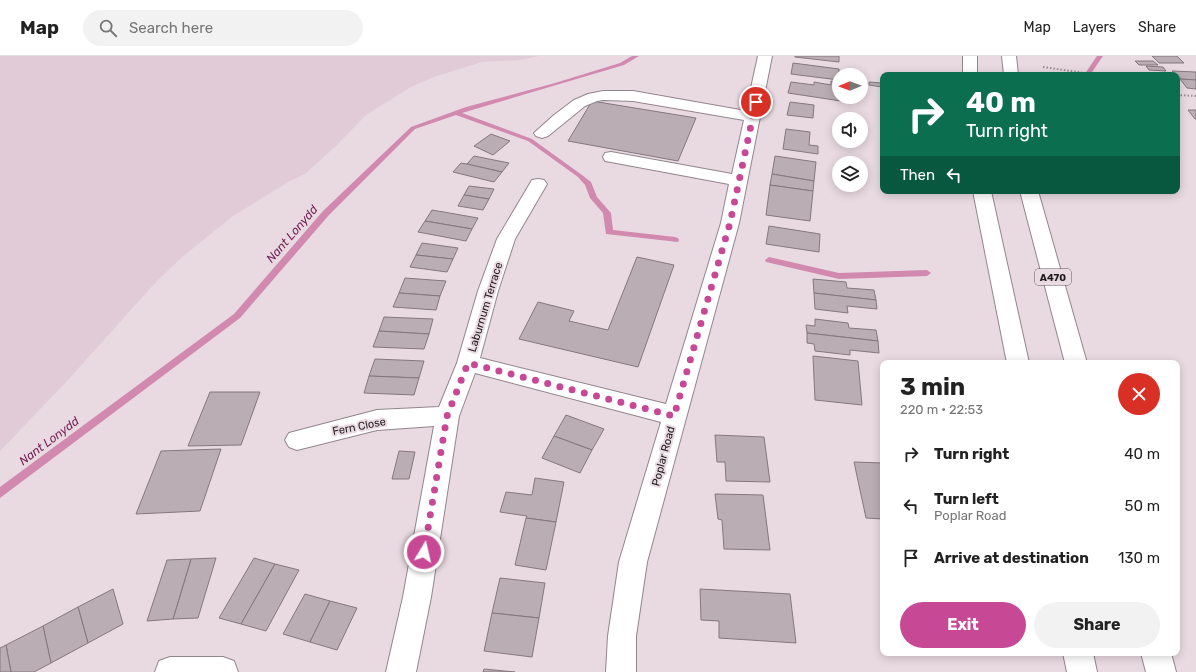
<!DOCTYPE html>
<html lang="en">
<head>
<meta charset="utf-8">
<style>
  body { margin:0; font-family:Rubik,sans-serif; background:#f2f2f2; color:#222; height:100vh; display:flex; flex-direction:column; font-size:15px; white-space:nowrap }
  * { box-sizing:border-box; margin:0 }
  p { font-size:13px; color:#767676 }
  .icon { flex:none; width:22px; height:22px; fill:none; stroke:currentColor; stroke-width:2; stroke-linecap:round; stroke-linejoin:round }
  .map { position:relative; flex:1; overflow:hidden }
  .sheet { position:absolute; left:880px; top:304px; width:300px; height:296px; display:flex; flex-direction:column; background:#fff; border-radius:8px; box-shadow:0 2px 10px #0003 }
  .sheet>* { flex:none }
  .banner { position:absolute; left:880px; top:16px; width:300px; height:122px; border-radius:8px; box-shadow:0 2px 10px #0003; background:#0b6e4f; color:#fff; overflow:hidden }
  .needle { width:26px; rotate:269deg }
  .tools { position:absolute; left:832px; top:12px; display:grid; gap:8px }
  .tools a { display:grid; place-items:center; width:36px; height:36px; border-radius:50%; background:#fff; box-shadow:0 2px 10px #0003; font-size:20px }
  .pin { position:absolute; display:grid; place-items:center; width:34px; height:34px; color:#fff; margin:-17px; border:2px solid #fff; border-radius:50%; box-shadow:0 1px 4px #0007 }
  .me { position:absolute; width:44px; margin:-22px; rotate:9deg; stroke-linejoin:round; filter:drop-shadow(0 0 3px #0008) }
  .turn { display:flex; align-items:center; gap:14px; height:84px; padding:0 20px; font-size:18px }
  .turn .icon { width:52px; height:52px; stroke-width:2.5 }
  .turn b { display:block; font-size:28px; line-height:34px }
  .then { display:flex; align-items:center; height:38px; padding:0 20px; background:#0003; gap:8px; font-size:15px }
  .round { display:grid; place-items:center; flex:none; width:42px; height:42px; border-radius:21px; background:#f2f2f2 }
  .summary { display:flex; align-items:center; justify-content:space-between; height:68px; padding:0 20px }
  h1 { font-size:24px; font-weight:700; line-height:30px }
  .cta { display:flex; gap:8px; margin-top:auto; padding:8px 20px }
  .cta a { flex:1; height:46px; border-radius:24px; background:#c74996; color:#fff; font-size:16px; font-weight:700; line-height:46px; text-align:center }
  .cta a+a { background:#f2f2f2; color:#222 }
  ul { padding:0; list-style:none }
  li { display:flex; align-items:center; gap:12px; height:52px; padding:0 20px }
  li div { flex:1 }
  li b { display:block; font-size:15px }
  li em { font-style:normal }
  header { display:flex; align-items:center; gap:24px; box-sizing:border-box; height:56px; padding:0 20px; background:#fff; border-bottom:1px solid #e0e0e0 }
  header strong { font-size:19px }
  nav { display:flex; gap:22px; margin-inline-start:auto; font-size:14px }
  .search { width:280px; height:36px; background:#f2f2f2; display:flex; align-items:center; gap:10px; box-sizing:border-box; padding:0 14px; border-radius:22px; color:#767676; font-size:15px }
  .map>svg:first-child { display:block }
  .built { fill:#e1cbd6 }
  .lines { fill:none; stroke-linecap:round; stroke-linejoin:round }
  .stream { fill:#d189b0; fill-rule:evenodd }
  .building { fill:#bbadb4; stroke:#85777e }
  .minor-casing { stroke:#93858c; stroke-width:2 }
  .highway-casing { stroke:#93858c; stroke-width:2 }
  .path { stroke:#988c92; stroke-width:2; stroke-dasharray:1.5 2; stroke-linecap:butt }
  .minor { fill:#fff; fill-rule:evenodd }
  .highway { fill:#fff; fill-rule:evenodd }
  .route { stroke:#c74996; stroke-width:7; stroke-dasharray:0 12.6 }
  .labels { text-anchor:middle; stroke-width:4; stroke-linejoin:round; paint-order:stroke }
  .shield { fill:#e9dae1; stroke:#5c5458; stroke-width:1 }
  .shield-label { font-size:10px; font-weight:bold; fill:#201a1d }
  .street-label { font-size:11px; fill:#201a1d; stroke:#e9dae1 }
  .water-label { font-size:12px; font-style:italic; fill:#772257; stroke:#e9dae1 }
</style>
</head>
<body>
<header>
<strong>Map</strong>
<div class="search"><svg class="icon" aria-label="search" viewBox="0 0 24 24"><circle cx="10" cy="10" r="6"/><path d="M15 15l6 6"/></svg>Search here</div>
<nav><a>Map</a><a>Layers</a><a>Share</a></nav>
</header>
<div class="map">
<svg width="1196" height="616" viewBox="0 0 1196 616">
  <rect width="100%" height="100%" fill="#e9dae1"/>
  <path class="built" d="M0 0H539L520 4 482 6 434 21 411 31 366 59 337 89 305 118 290 125 233 160 181 202 156 226 67 325 0 395Z"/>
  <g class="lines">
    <g class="stream">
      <path d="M632 0H639L624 9 462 57 532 83 582 119 591 126 597 141 611 157 613 174 675 181 678 182 679 184 678 186 606 178 603 157 590 142 585 129 578 121 528 85 456 59 415 73 329 159 240 262 0 442V431L234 258 323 155 411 71 466 51 555 27 620 7Z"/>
      <path d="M1097 0H1103L1090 19H1084Z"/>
      <path d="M1070 135H1078L1073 138H1070Z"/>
      <path d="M769 201 839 217 927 214 931 217 927 220 839 223 766 206 765 204Z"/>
    </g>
  </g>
  <g class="building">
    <path d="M795 0H839V6L795 1Z"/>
    <path d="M1152 0H1177L1184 7H1159Z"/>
    <path d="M1135 5H1153L1158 9H1139Z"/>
    <path d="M793 7 839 13V24L791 18Z"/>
    <path d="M1146 10 1163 11 1166 15 1149 14Z"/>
    <path d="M1172 15 1196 16V24L1180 23Z"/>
    <path d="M1180 23 1196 24V33L1187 32Z"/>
    <path d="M831 25 839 26V41H842L841 45 788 37 791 26 814 29V26L831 29Z"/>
    <path d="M869 26 881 27 882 31 869 29Z"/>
    <path d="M592 45 696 62 678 105 568 85Z"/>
    <path d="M790 46 814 49 813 62 787 59Z"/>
    <path d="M1188 54H1196V63H1195Z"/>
    <path d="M786 73 810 76 809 89 818 90V98L783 93Z"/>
    <path d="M491 78 510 85 493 99 474 90Z"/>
    <path d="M474 100 509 107 502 116 467 108Z"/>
    <path d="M775 100 816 106 814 125 772 118Z"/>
    <path d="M461 107 467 108 502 116 494 126 453 116Z"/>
    <path d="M772 118 814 125 813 135 770 129Z"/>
    <path d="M770 129 813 135 810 165 766 159Z"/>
    <path d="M469 130 494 133 489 143 464 139Z"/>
    <path d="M464 139 489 143 483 154 458 150Z"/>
    <path d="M432 154 478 162 472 173 425 165Z"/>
    <path d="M425 165 472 173 466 185 418 176Z"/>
    <path d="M769 170 820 178 819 196 766 188Z"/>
    <path d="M422 187 458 192 453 203 416 199Z"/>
    <path d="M416 199 453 203 447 216 410 211Z"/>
    <path d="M637 201 674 209 638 311 519 283 538 246 574 255 569 265 608 274Z"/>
    <path d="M405 222 446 225 440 240 399 237Z"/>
    <path d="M813 223 846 226 847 232 874 234 876 244 814 237Z"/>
    <path d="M399 237 440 240 436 254 393 251Z"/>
    <path d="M814 237 876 244 877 253 847 250 848 257 815 253Z"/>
    <path d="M384 261 433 263 429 278 379 275Z"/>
    <path d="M815 263 848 267 849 272 876 274 878 285 807 277 806 269 815 270Z"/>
    <path d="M379 275 429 278 424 293 373 291Z"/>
    <path d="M807 277 878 285 879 297 850 294V299L815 295 814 288 807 287Z"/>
    <path d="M813 300 858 305 862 349 815 344Z"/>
    <path d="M375 303 424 305 419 322 369 320Z"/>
    <path d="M369 320 419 322 414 339 364 337Z"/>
    <path d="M210 336H260L241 389 188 390Z"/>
    <path d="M566 359 604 373 592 394 554 380Z"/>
    <path d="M715 379 764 381 770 426 726 425 725 406H717Z"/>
    <path d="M554 380 592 394 580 417 542 402Z"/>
    <path d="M221 393 200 455 136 458 161 395Z"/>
    <path d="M399 395 415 396 409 423H392Z"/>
    <path d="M854 406 883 407V463L866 462Z"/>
    <path d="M535 422 564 426 556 466 526 462 527 460 500 456 506 436 532 439Z"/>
    <path d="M715 438 763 439 770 494 724 493 722 464 718 463Z"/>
    <path d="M526 462 556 466 546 514 515 509Z"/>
    <path d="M216 502 198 562 173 563 191 503Z"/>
    <path d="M254 502 275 508 241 568 219 562Z"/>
    <path d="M191 503 173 563 147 565 167 504Z"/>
    <path d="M275 508 299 514 266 575 241 568Z"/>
    <path d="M500 522 545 527 539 562 492 557Z"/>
    <path d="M113 533 123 568 88 587 78 551Z"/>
    <path d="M700 533 790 538 796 587 719 582V565L701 564Z"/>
    <path d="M305 538 330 545 310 586 283 578Z"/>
    <path d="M330 545 357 552 337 594 310 586Z"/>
    <path d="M78 551 88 587 51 607 43 570Z"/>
    <path d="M492 557 539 562 532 601 484 595Z"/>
    <path d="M43 570 51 607 34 616H11L6 589Z"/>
    <path d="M6 589 11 616H0V592Z"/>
    <path d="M484 613 515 616H483Z"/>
  </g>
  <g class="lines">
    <defs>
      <g id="minor">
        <path d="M758 0H772L739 167 647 506 636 580V616H606L608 580 619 506 661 366 475 317 459 360 431 541 416 616H386L403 541 434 370 377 374 297 394 289 391 285 384 289 377 377 354 439 351 457 307 478 235 497 183 532 124 538 123 544 124 547 128 515 183 498 235 480 302 666 348 721 167 729 128 611 106 605 105 603 101 605 97 611 96 732 118 744 64 633 45 603 44 597 45 585 50 548 80 542 82 536 80 534 77 554 59 574 44 588 38 603 35H633L746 55Z"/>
        <path d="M170 601H223L234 605 238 616H155L159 605Z"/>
      </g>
      <g id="highway">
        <rect x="963" y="0" width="14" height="19"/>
        <path d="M1002 0H1016L1018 19H1004Z"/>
        <path d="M973 135H991L1029 307H1007Z"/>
        <path d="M1020 135H1038L1087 307H1065Z"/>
        <path d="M1063 597H1093L1097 616H1067Z"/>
        <path d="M1141 597H1171L1176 616H1146Z"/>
      </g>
    </defs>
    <use href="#minor" class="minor-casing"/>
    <use href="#highway" class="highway-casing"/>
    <g class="path">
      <path d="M1043 11 1098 19"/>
      <path d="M1177 39 1196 40"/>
    </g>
    <use href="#minor" class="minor"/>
    <use href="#highway" class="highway"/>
  </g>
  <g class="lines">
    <path class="route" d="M424 496 447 360 468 307 674 360 730 167 756 46"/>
  </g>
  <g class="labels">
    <rect class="shield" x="1035" y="213" width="36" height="16" rx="3"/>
    <g class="shield-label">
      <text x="1053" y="225">A470</text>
    </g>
    <g class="street-label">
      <text transform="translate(485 251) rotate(-73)" y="4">Laburnum Terrace</text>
      <text transform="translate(359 370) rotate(-11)" y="4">Fern Close</text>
      <text transform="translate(663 400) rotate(-75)" y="4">Poplar Road</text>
    </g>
    <g class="water-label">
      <text transform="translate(292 178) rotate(-49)" y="4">Nant Lonydd</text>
      <text transform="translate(49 385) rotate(-37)" y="4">Nant Lonydd</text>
    </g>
  </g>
</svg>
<div class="tools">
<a><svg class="needle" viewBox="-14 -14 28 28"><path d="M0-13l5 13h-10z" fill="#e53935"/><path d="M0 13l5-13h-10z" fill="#767676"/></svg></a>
<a><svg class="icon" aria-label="sound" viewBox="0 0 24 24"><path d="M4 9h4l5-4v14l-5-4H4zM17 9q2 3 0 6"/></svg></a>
<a><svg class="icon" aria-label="layers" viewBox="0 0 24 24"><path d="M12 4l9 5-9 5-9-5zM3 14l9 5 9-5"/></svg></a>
</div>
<div class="pin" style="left:756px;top:46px;background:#d93025"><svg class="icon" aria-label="arrive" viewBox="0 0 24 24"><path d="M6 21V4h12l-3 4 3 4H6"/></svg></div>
<svg class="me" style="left:424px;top:496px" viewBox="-20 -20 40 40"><circle r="17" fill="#c74996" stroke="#fff" stroke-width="3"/><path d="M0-11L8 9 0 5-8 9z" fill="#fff"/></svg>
<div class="banner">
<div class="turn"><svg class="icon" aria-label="right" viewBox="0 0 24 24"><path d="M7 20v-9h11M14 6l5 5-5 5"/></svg><div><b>40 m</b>Turn right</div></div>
<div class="then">Then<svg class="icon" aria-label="left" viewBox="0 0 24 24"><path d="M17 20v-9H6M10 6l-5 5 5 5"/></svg></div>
</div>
<section class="sheet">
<div class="summary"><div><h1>3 min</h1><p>220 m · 22:53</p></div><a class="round" style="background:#d93025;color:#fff"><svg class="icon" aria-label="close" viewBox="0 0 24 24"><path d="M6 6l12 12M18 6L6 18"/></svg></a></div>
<ul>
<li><svg class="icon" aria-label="right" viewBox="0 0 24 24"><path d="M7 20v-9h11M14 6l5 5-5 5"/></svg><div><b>Turn right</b></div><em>40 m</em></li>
<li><svg class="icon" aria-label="left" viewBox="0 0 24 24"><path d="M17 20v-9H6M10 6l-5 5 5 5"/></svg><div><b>Turn left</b><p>Poplar Road</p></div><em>50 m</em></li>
<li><svg class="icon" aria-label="arrive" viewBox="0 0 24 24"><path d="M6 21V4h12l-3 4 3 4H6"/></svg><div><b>Arrive at destination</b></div><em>130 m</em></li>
</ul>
<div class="cta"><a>Exit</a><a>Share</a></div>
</section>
</div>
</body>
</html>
